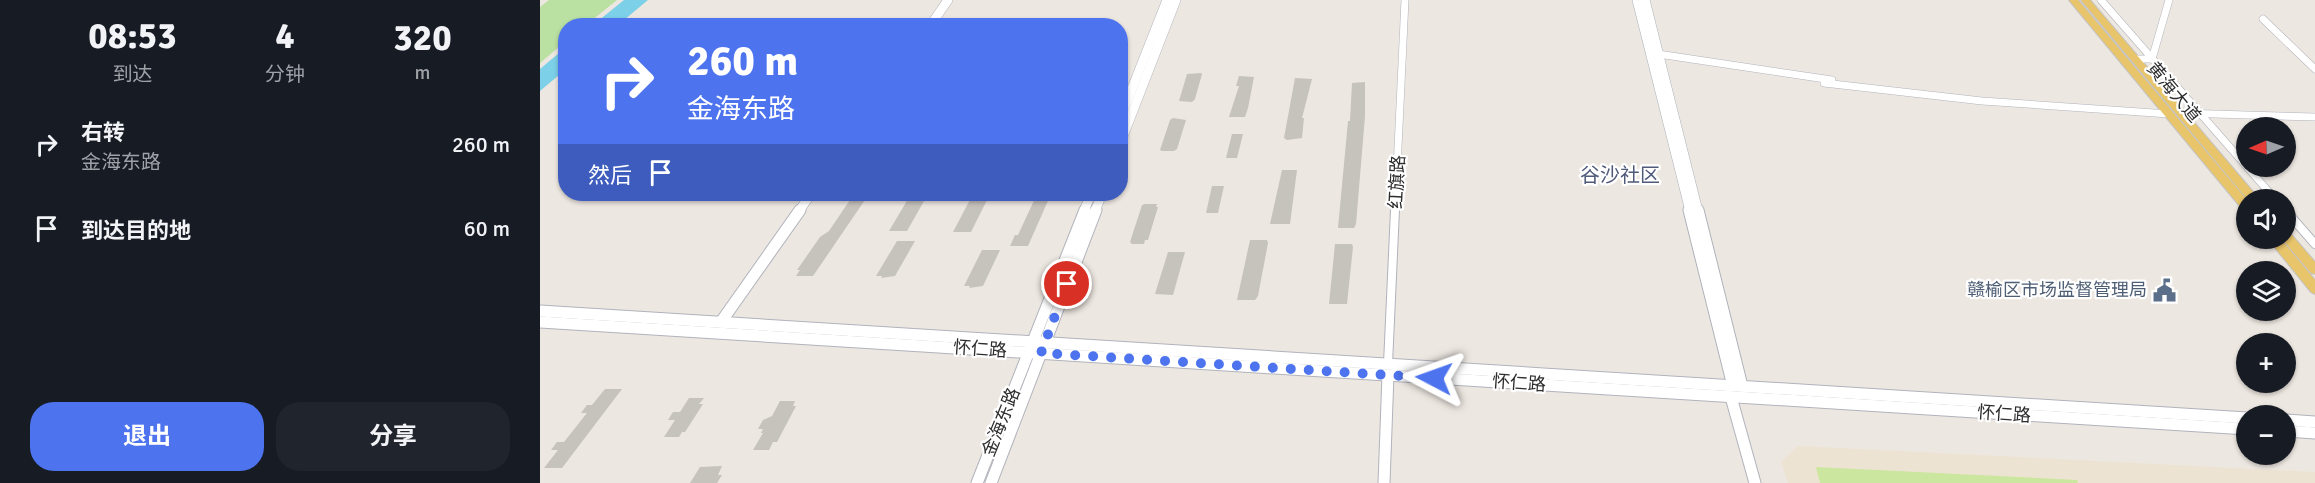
<!DOCTYPE html>
<html lang="zh">
<head>
<meta charset="utf-8">
<style>
  body { margin:0; font-family:Signika,"Noto Sans SC",sans-serif; background:#20242c; color:#f1f3f6; height:100vh; display:flex; flex-direction:column; font-size:22px; white-space:nowrap }
  * { box-sizing:border-box; margin:0 }
  p { font-size:20px; color:#9ea1a6 }
  .icon { flex:none; width:33px; height:33px; fill:none; stroke:currentColor; stroke-width:2; stroke-linecap:round; stroke-linejoin:round }
  .map { position:relative; flex:1; overflow:hidden }
  .drawer { display:flex; flex-direction:column; background:#171b24; width:540px }
  .drawer>* { flex:none }
  .top-card { position:absolute; left:18px; top:18px; width:570px; height:183px; border-radius:24px; box-shadow:0 2px 4px #0004; background:#4d74ee; color:#fff; overflow:hidden }
  .needle { width:39px; rotate:268deg }
  .tools { position:absolute; left:1696px; top:117px; display:grid; gap:12px }
  .tools a { display:grid; place-items:center; width:60px; height:60px; border-radius:50%; background:#171b24; box-shadow:0 2px 4px #0004; font-size:30px }
  .pin { position:absolute; display:grid; place-items:center; width:51px; height:51px; color:#fff; margin:-26px; border:3px solid #fff; border-radius:50%; box-shadow:0 2px 6px #0007 }
  .me { position:absolute; width:66px; margin:-33px; rotate:274deg; stroke-linejoin:round; filter:drop-shadow(0 0 4px #0008) }
  .turn { display:flex; align-items:center; gap:21px; height:126px; padding:0 30px; font-size:27px }
  .turn .icon { width:78px; height:78px; stroke-width:2.5 }
  .turn b { display:block; font-size:42px; line-height:51px }
  .then { display:flex; align-items:center; height:57px; padding:0 30px; background:#0003; gap:12px; font-size:22px }
  .eta { display:flex; justify-content:space-evenly; align-items:center; height:102px; text-align:center }
  .eta b { font-size:36px; font-weight:700; line-height:42px }
  .button { display:flex; gap:12px; margin-top:auto; padding:12px 30px }
  .button a { flex:1; height:69px; border-radius:24px; background:#4d74ee; color:#fff; font-size:24px; font-weight:700; line-height:69px; text-align:center }
  .button a+a { background:#20242c; color:#f1f3f6 }
  ul { padding:0; list-style:none }
  li { display:flex; align-items:center; gap:18px; height:84px; padding:0 30px }
  li div { flex:1 }
  li b { display:block; font-size:22px }
  li em { font-style:normal }
  main { display:flex; flex:1; min-height:0 }
  .map>svg:first-child { display:block }
  .education { fill:#ede3d2 }
  .green { fill:#bae0a2 }
  .pitch { fill:#cbe69e }
  .water { fill:#7cd0e7 }
  .building { fill:#c6c2bc }
  .lines { fill:none; stroke-linecap:round; stroke-linejoin:round }
  .street-far1-casing { stroke:#b1b3bc; stroke-width:8 }
  .street-casing { stroke:#b1b3bc; stroke-width:10 }
  .secondary-far1-casing { stroke:#b1b3bc; stroke-width:10 }
  .secondary-casing { stroke:#b1b3bc; stroke-width:13 }
  .primary-casing { stroke:#c4c4c4; stroke-width:2 }
  .street-far1 { stroke:#fff; stroke-width:7 }
  .street { stroke:#fff; stroke-width:8 }
  .secondary-far1 { stroke:#fff; stroke-width:9 }
  .secondary { stroke:#fff; stroke-width:11 }
  .primary { fill:#e8c46b; fill-rule:evenodd }
  .route { stroke:#4d74ee; stroke-width:10; stroke-dasharray:0 18 }
  .labels { text-anchor:middle; stroke-width:4.5; stroke-linejoin:round; paint-order:stroke }
  .street-label { font-size:18px; fill:#2d2d2d; stroke:#fff }
  .service-label { font-size:18px; fill:#4e5e75; stroke:#fff; text-anchor:end }
  .neighbourhood-label { font-size:20px; fill:#505a7b; stroke:#fff }
</style>
</head>
<body>
<main>
<section class="drawer">
<div class="eta">
<div><b>08:53</b><p>到达</p></div>
<div><b>4</b><p>分钟</p></div>
<div><b>320</b><p>m</p></div>
</div>
<ul>
<li><svg class="icon" aria-label="right" viewBox="0 0 24 24"><path d="M7 20v-9h11M14 6l5 5-5 5"/></svg><div><b>右转</b><p>金海东路</p></div><em>260 m</em></li>
<li><svg class="icon" aria-label="arrive" viewBox="0 0 24 24"><path d="M6 21V4h12l-3 4 3 4H6"/></svg><div><b>到达目的地</b></div><em>60 m</em></li>
</ul>
<div class="button"><a>退出</a><a>分享</a></div>
</section>
<div class="map">
<svg width="1775" height="483" viewBox="0 0 1775 483">
  <rect width="100%" height="100%" fill="#ede7e1"/>
  <path class="education" d="M1258 446 1775 472V483H1248L1241 462Z"/>
  <path class="green" d="M9 0H77L46 25 26 26 25 42 0 63V7Z"/>
  <path class="pitch" d="M1276 467 1537 480 1538 483H1280Z"/>
  <g class="water">
    <path d="M84 0H108L78 25H53Z"/>
    <path d="M25 48V70L0 91V69Z"/>
  </g>
  <g class="building">
    <path d="M661 73 662 74 655 99 652 102 639 101 647 74Z"/>
    <path d="M699 76 714 77 708 108 705 117H689L699 86H696Z"/>
    <path d="M755 78 772 79 762 118H764L762 138 747 140 744 138Z"/>
    <path d="M825 82V116L816 224 814 228H798L808 121H810L812 83Z"/>
    <path d="M633 118 646 120 637 149 634 151H622L620 150 630 120Z"/>
    <path d="M692 134H703L697 158H686Z"/>
    <path d="M742 170H757L750 224H730Z"/>
    <path d="M672 186H684L678 213H666Z"/>
    <path d="M314 194H329L273 276H256L260 270H257L280 237 289 231Z"/>
    <path d="M371 194H388L367 231H349Z"/>
    <path d="M433 194H450L431 232H413Z"/>
    <path d="M497 194H511L488 246H470L475 235H478Z"/>
    <path d="M605 204H617L616 207H618L608 240H605L604 244H592L590 242 602 205Z"/>
    <path d="M710 240H727L728 243 718 296 715 300H697Z"/>
    <path d="M357 241H375L355 276 341 278 342 276H336Z"/>
    <path d="M795 244H812L813 247 807 304H789Z"/>
    <path d="M442 250H460L443 286 429 288 430 286H424Z"/>
    <path d="M628 252H645L633 295 615 294Z"/>
    <path d="M65 389H82L22 468H4L18 450H11L17 442H24L47 413H41L47 405H52Z"/>
    <path d="M149 398H164L159 404H163L145 432H142L139 437H124L135 420H128L133 412H140Z"/>
    <path d="M240 401H255L253 406H256L237 442H233L229 450H213L223 433H221L223 429H218L223 420 232 416Z"/>
    <path d="M182 466 178 475H182L177 483H150L160 467Z"/>
  </g>
  <g class="lines">
    <defs>
      <g id="street-far1">
        <path d="M1561 0 1736 200"/>
        <path d="M1723 19 1775 69"/>
        <path d="M1118 54 1292 80"/>
        <path d="M1596 59H1612L1629 0"/>
        <path d="M1284 83 1442 101 1629 114"/>
        <path d="M1641 113 1775 117"/>
        <path d="M855 211 865 0"/>
      </g>
      <g id="street">
        <path d="M1746 211 1775 244"/>
        <path d="M848 364 855 210"/>
      </g>
      <g id="secondary-far1">
        <path d="M1097 0 1150 211"/>
        <path d="M1105 0 1158 211"/>
        <path d="M390 26 408 0"/>
        <path d="M580 119 627 0"/>
        <path d="M580 144 636 0"/>
        <path d="M259 211 271 194"/>
        <path d="M544 211 551 194"/>
        <path d="M555 211 562 194"/>
      </g>
      <g id="secondary">
        <path d="M1149 210 1193 386"/>
        <path d="M1158 210 1202 386"/>
        <path d="M0 311 1707 418"/>
        <path d="M0 322 1707 429"/>
        <path d="M181 322 260 210"/>
        <path d="M1191 397 1215 483"/>
        <path d="M1746 420 1775 422"/>
        <path d="M1746 431 1775 433"/>
        <path d="M437 483 545 210"/>
        <path d="M451 483 556 210"/>
        <path d="M844 483 848 375"/>
      </g>
      <g id="primary">
        <path d="M1529 0H1538L1707 200V211L1703 210Z"/>
        <path d="M1541 0H1550L1720 200H1708Z"/>
        <path d="M1746 232 1750 233 1775 262V274L1771 273 1742 239 1746 238Z"/>
        <path d="M1727 238H1740L1775 280V294L1771 292Z"/>
      </g>
    </defs>
    <use href="#street-far1" class="street-far1-casing"/>
    <use href="#street" class="street-casing"/>
    <use href="#secondary-far1" class="secondary-far1-casing"/>
    <use href="#secondary" class="secondary-casing"/>
    <use href="#primary" class="primary-casing"/>
    <use href="#street-far1" class="street-far1"/>
    <use href="#street" class="street"/>
    <use href="#secondary-far1" class="secondary-far1"/>
    <use href="#secondary" class="secondary"/>
    <use href="#primary" class="primary"/>
  </g>
  <g class="lines">
    <path class="route" d="M527 284 501 353 894 378"/>
  </g>
  <defs>
    <symbol id="civic-bare" viewBox="-9 -9 18 18"><path d="M-.6-6.5H3V-4.5H.6V-3L4-1V1h2V6H-6V1h2V-1L-.6-3ZM-1.2 2.5V6h2.4V2.5Z" fill="#5c6f8a" stroke="#fff" stroke-width="2.5" paint-order="stroke"/></symbol>
  </defs>
  <g fill-rule="evenodd">
    <use href="#civic-bare" x="1608" y="274" width="33" height="33"/>
  </g>
  <g class="labels">
    <g class="street-label">
      <text transform="translate(1634 92) rotate(50)" y="6">黄海大道</text>
      <text transform="translate(857 182) rotate(-87)" y="6">红旗路</text>
      <text transform="translate(440 349) rotate(4)" y="6">怀仁路</text>
      <text transform="translate(979 383) rotate(4)" y="6">怀仁路</text>
      <text transform="translate(1464 414) rotate(4)" y="6">怀仁路</text>
      <text transform="translate(461 422) rotate(-68)" y="6">金海东路</text>
    </g>
    <g class="service-label">
      <text x="1607" y="296">赣榆区市场监督管理局</text>
    </g>
    <g class="neighbourhood-label">
      <text x="1080" y="182">谷沙社区</text>
    </g>
  </g>
</svg>
<div class="tools">
<a><svg class="needle" viewBox="-14 -14 28 28"><path d="M0-13l5 13h-10z" fill="#e53935"/><path d="M0 13l5-13h-10z" fill="#9ea1a6"/></svg></a>
<a><svg class="icon" aria-label="sound" viewBox="0 0 24 24"><path d="M4 9h4l5-4v14l-5-4H4zM17 9q2 3 0 6"/></svg></a>
<a><svg class="icon" aria-label="layers" viewBox="0 0 24 24"><path d="M12 4l9 5-9 5-9-5zM3 14l9 5 9-5"/></svg></a>
<a>+</a>
<a>−</a>
</div>
<div class="pin" style="left:527px;top:284px;background:#d93025"><svg class="icon" aria-label="arrive" viewBox="0 0 24 24"><path d="M6 21V4h12l-3 4 3 4H6"/></svg></div>
<svg class="me" style="left:894px;top:378px" viewBox="-20 -20 40 40"><path d="M0-17L14 15 0 8-14 15z" fill="#4d74ee" stroke="#fff" stroke-width="4"/></svg>
<div class="top-card">
<div class="turn"><svg class="icon" aria-label="right" viewBox="0 0 24 24"><path d="M7 20v-9h11M14 6l5 5-5 5"/></svg><div><b>260 m</b>金海东路</div></div>
<div class="then">然后<svg class="icon" aria-label="arrive" viewBox="0 0 24 24"><path d="M6 21V4h12l-3 4 3 4H6"/></svg></div>
</div>
</div>
</main>
</body>
</html>
